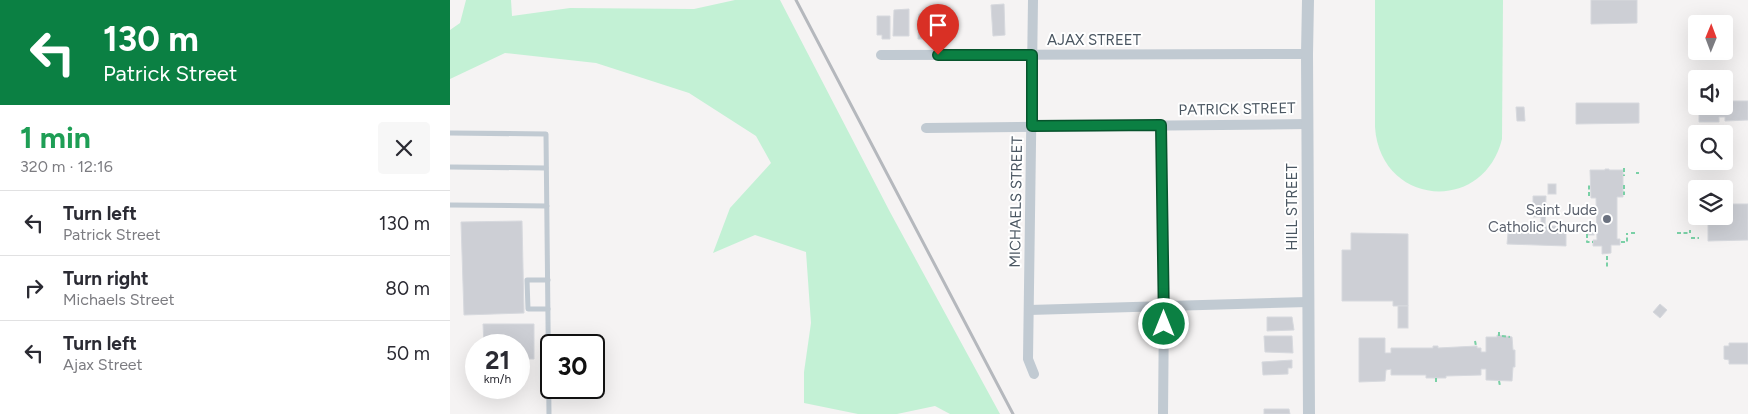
<!DOCTYPE html>
<html lang="en">
<head>
<meta charset="utf-8">
<style>
  body { margin:0; font-family:Figtree,sans-serif; background:#f7f7f7; color:#2b2b33; height:100vh; display:flex; flex-direction:column; font-size:19px; white-space:nowrap }
  * { box-sizing:border-box; margin:0 }
  p { font-size:16px; color:#7c7c81 }
  .icon { flex:none; width:28px; height:28px; fill:none; stroke:currentColor; stroke-width:2; stroke-linecap:round; stroke-linejoin:round }
  .map { position:relative; flex:1; overflow:hidden }
  .details { display:flex; flex-direction:column; background:#fff; width:450px }
  .details>* { flex:none }
  .top-card { background:#0b8043; color:#fff; overflow:hidden }
  .needle { width:32px; rotate:1deg }
  .controls { position:absolute; left:1238px; top:15px; display:grid; gap:10px }
  .controls a { display:grid; place-items:center; width:45px; height:45px; border-radius:5px; background:#fff; box-shadow:0 5px 20px #0002; font-size:25px }
  .speed { position:absolute; left:15px; top:334px; display:flex; gap:10px; font-size:25px; font-weight:700; text-align:center }
  .speed>* { display:grid; place-content:center; width:65px; height:65px; border-radius:50%; background:#fff; box-shadow:0 5px 20px #0002; line-height:1 }
  .speed small { font-size:12px; font-weight:400 }
  .speed .limit { border:2px solid #111; border-radius:8px; background:#fff; color:#111 }
  .pin { position:absolute; display:grid; place-items:center; width:42px; height:42px; color:#fff; margin:-51px -21px; border-radius:50% 50% 50% 0; rotate:-45deg; box-shadow:0 0 5px #0007 }
  .pin .icon { rotate:45deg }
  .me { position:absolute; width:55px; margin:-28px; rotate:0deg; stroke-linejoin:round; filter:drop-shadow(0 0 4px #0008) }
  .turn { display:flex; align-items:center; gap:18px; height:105px; padding:0 20px; font-size:22px }
  .turn .icon { width:65px; height:65px; stroke-width:2.5 }
  .turn b { display:block; font-size:35px; line-height:42px }
  .round { display:grid; place-items:center; flex:none; width:52px; height:52px; border-radius:5px; background:#f7f7f7 }
  .head { display:flex; align-items:center; justify-content:space-between; height:85px; padding:0 20px }
  h1 { font-size:30px; font-weight:700; line-height:38px; color:#1e9e55 }
  ul { padding:0; list-style:none }
  li { display:flex; align-items:center; gap:15px; height:65px; padding:0 20px; border-top:1px solid #e1e1e2 }
  li div { flex:1 }
  li b { display:block; font-size:19px }
  li em { font-style:normal }
  main { display:flex; flex:1; min-height:0 }
  .map>svg:first-child { display:block }
  .green { fill:#c3f1d5 }
  .building { fill:#cdcfd5; stroke:#d7d9de }
  .lines { fill:none; stroke-linecap:round; stroke-linejoin:round }
  .path { stroke:#7ad0a6; stroke-width:2; stroke-dasharray:4 2.5; stroke-linecap:butt }
  .service { stroke:#c1cad2; stroke-width:5 }
  .minor { stroke:#c1cad2; stroke-width:10 }
  .tertiary { stroke:#c1cad2; stroke-width:12 }
  .rail { stroke:#b5b8bd; stroke-width:3 }
  .route-casing { stroke:#07532c; stroke-width:12 }
  .route { stroke:#0b8043; stroke-width:9 }
  .worship-dot { fill:#6b7280; stroke:#fff; stroke-width:2 }
  .labels { text-anchor:middle; stroke-width:4; stroke-linejoin:round; paint-order:stroke }
  .street-label { font-size:15px; fill:#4a5661; stroke:#fff }
  .worship-label { font-size:15px; fill:#5b616d; stroke:#fff; text-anchor:end }
</style>
</head>
<body>
<main>
<section class="details">
<div class="top-card">
<div class="turn"><svg class="icon" aria-label="left" viewBox="0 0 24 24"><path d="M17 20v-9H6M10 6l-5 5 5 5"/></svg><div><b>130 m</b>Patrick Street</div></div>
</div>
<div class="head"><div><h1>1 min</h1><p>320 m · 12:16</p></div><a class="round"><svg class="icon" aria-label="close" viewBox="0 0 24 24"><path d="M6 6l12 12M18 6L6 18"/></svg></a></div>
<ul>
<li><svg class="icon" aria-label="left" viewBox="0 0 24 24"><path d="M17 20v-9H6M10 6l-5 5 5 5"/></svg><div><b>Turn left</b><p>Patrick Street</p></div><em>130 m</em></li>
<li><svg class="icon" aria-label="right" viewBox="0 0 24 24"><path d="M7 20v-9h11M14 6l5 5-5 5"/></svg><div><b>Turn right</b><p>Michaels Street</p></div><em>80 m</em></li>
<li><svg class="icon" aria-label="left" viewBox="0 0 24 24"><path d="M17 20v-9H6M10 6l-5 5 5 5"/></svg><div><b>Turn left</b><p>Ajax Street</p></div><em>50 m</em></li>
</ul>
</section>
<div class="map">
<svg width="1298" height="414" viewBox="0 0 1298 414">
  <rect width="100%" height="100%" fill="#f5f3f3"/>
  <g class="green">
    <path d="M16 0H61L62 16 120 8 244 9 285 0H330L440 212 550 414H500L485 406 447 414H408L354 403V372L361 323 356 252 305 235 263 253 280 208 321 163 306 136 239 93 146 63 55 53 0 79V30L10 23Z"/>
    <path d="M925 0H1053L1052 139C1033 215 930 206 925 127Z"/>
  </g>
  <g class="building">
    <path d="M1141 0H1187V23L1141 24Z"/>
    <path d="M554 4 555 35 543 36 541 5Z"/>
    <path d="M459 9V36H443L444 10Z"/>
    <path d="M469 14H486L484 39H468Z"/>
    <path d="M427 16H440V39H432V35H427Z"/>
    <path d="M1274 101H1298V120L1275 121V117H1269V122H1249V109H1247V106H1274Z"/>
    <path d="M1126 103H1189V123L1126 124Z"/>
    <path d="M1066 107H1074L1075 121H1067Z"/>
    <path d="M1155 169H1159V170H1173V197H1167V239H1170V245H1161V253L1152 254V246H1143V240H1147L1146 198H1141L1140 170H1155Z"/>
    <rect x="1098" y="184" width="8" height="10"/>
    <path d="M1083 196H1096L1095 226H1110V225L1116 226V246L1057 244 1058 233H1062V226H1091V217H1083Z"/>
    <path d="M1276 204H1298V240L1258 241V216H1274V214H1276Z"/>
    <path d="M72 221 74 313 14 315 11 222Z"/>
    <rect x="1138" y="225" width="6" height="10"/>
    <path d="M901 233 958 234V306H943V301H892V250H901Z"/>
    <path d="M1210 304 1217 310 1210 318 1203 312Z"/>
    <rect x="948" y="306" width="10" height="22"/>
    <path d="M817 317H842L844 330 817 331Z"/>
    <path d="M33 324H84V359H69V345H34Z"/>
    <path d="M1047 335 1062 337 1063 350H1065V367H1063L1062 381 1036 380V369H1031V375L996 376V378H976V375H941V369L936 370 935 381 909 382V338H935V353H941V348H983V346H988V348L1027 346V348H1031V352H1036V337H1047Z"/>
    <path d="M814 336H842L843 353 815 352Z"/>
    <path d="M1279 343H1298V364H1279V360L1274 359V346H1279Z"/>
    <path d="M842 360V368H838V374L813 375 812 362Z"/>
    <path d="M814 409H839L840 414H814Z"/>
  </g>
  <g class="lines">
    <g class="path">
      <path d="M1174 168V176"/>
      <path d="M1186 173H1189"/>
      <path d="M1174 185V195"/>
      <path d="M1139 196V185"/>
      <path d="M1239 207H1243"/>
      <path d="M1181 233H1185"/>
      <path d="M1227 233H1240V230"/>
      <path d="M1137 234V242H1143"/>
      <path d="M1241 238H1249"/>
      <path d="M1171 242H1177V233"/>
      <path d="M1157 256V268"/>
      <path d="M1049 336V331"/>
      <path d="M1052 336 1060 337"/>
      <path d="M1025 341 1026 346"/>
      <path d="M986 378V382"/>
      <path d="M1049 381 1050 386"/>
    </g>
    <g class="service">
      <path d="M0 133 96 134 99 414"/>
      <path d="M0 167 96 168"/>
      <path d="M0 205 97 206"/>
      <path d="M98 280H77L78 309H98"/>
    </g>
    <g class="minor">
      <path d="M583 0 578 359 584 374"/>
      <path d="M431 55 857 54"/>
      <path d="M711 125 714 306 713 414"/>
      <path d="M476 128 858 124"/>
      <path d="M579 310 858 302"/>
    </g>
    <path class="tertiary" d="M858 0 857 54 859 414"/>
    <path class="rail" d="M346 0 563 414"/>
  </g>
  <g class="lines">
    <defs>
      <path id="route" d="M488 55H582V126L711 125 714 324"/>
    </defs>
    <use href="#route" class="route-casing"/>
    <use href="#route" class="route"/>
  </g>
  <circle class="worship-dot" cx="1157" cy="219" r="5"/>
  <g class="labels">
    <g class="street-label">
      <text x="644" y="45">AJAX STREET</text>
      <text transform="translate(787 109) rotate(-1)" y="5">PATRICK STREET</text>
      <text transform="translate(566 202) rotate(-89)" y="5">MICHAELS STREET</text>
      <text transform="translate(842 207) rotate(-90)" y="5">HILL STREET</text>
    </g>
    <g class="worship-label">
      <text x="1147" y="215">Saint Jude<tspan x="1147" dy="17">Catholic Church</tspan></text>
    </g>
  </g>
</svg>
<div class="controls">
<a><svg class="needle" viewBox="-14 -14 28 28"><path d="M0-13l5 13h-10z" fill="#e53935"/><path d="M0 13l5-13h-10z" fill="#7c7c81"/></svg></a>
<a><svg class="icon" aria-label="sound" viewBox="0 0 24 24"><path d="M4 9h4l5-4v14l-5-4H4zM17 9q2 3 0 6"/></svg></a>
<a><svg class="icon" aria-label="search" viewBox="0 0 24 24"><circle cx="10" cy="10" r="6"/><path d="M15 15l6 6"/></svg></a>
<a><svg class="icon" aria-label="layers" viewBox="0 0 24 24"><path d="M12 4l9 5-9 5-9-5zM3 14l9 5 9-5"/></svg></a>
</div>
<div class="speed"><div>21<small>km/h</small></div><div class="limit">30</div></div>
<div class="pin" style="left:488px;top:55px;background:#d93025"><svg class="icon" aria-label="arrive" viewBox="0 0 24 24"><path d="M6 21V4h12l-3 4 3 4H6"/></svg></div>
<svg class="me" style="left:714px;top:324px" viewBox="-20 -20 40 40"><circle r="17" fill="#0b8043" stroke="#fff" stroke-width="3"/><path d="M0-11L8 9 0 5-8 9z" fill="#fff"/></svg>
</div>
</main>
</body>
</html>
